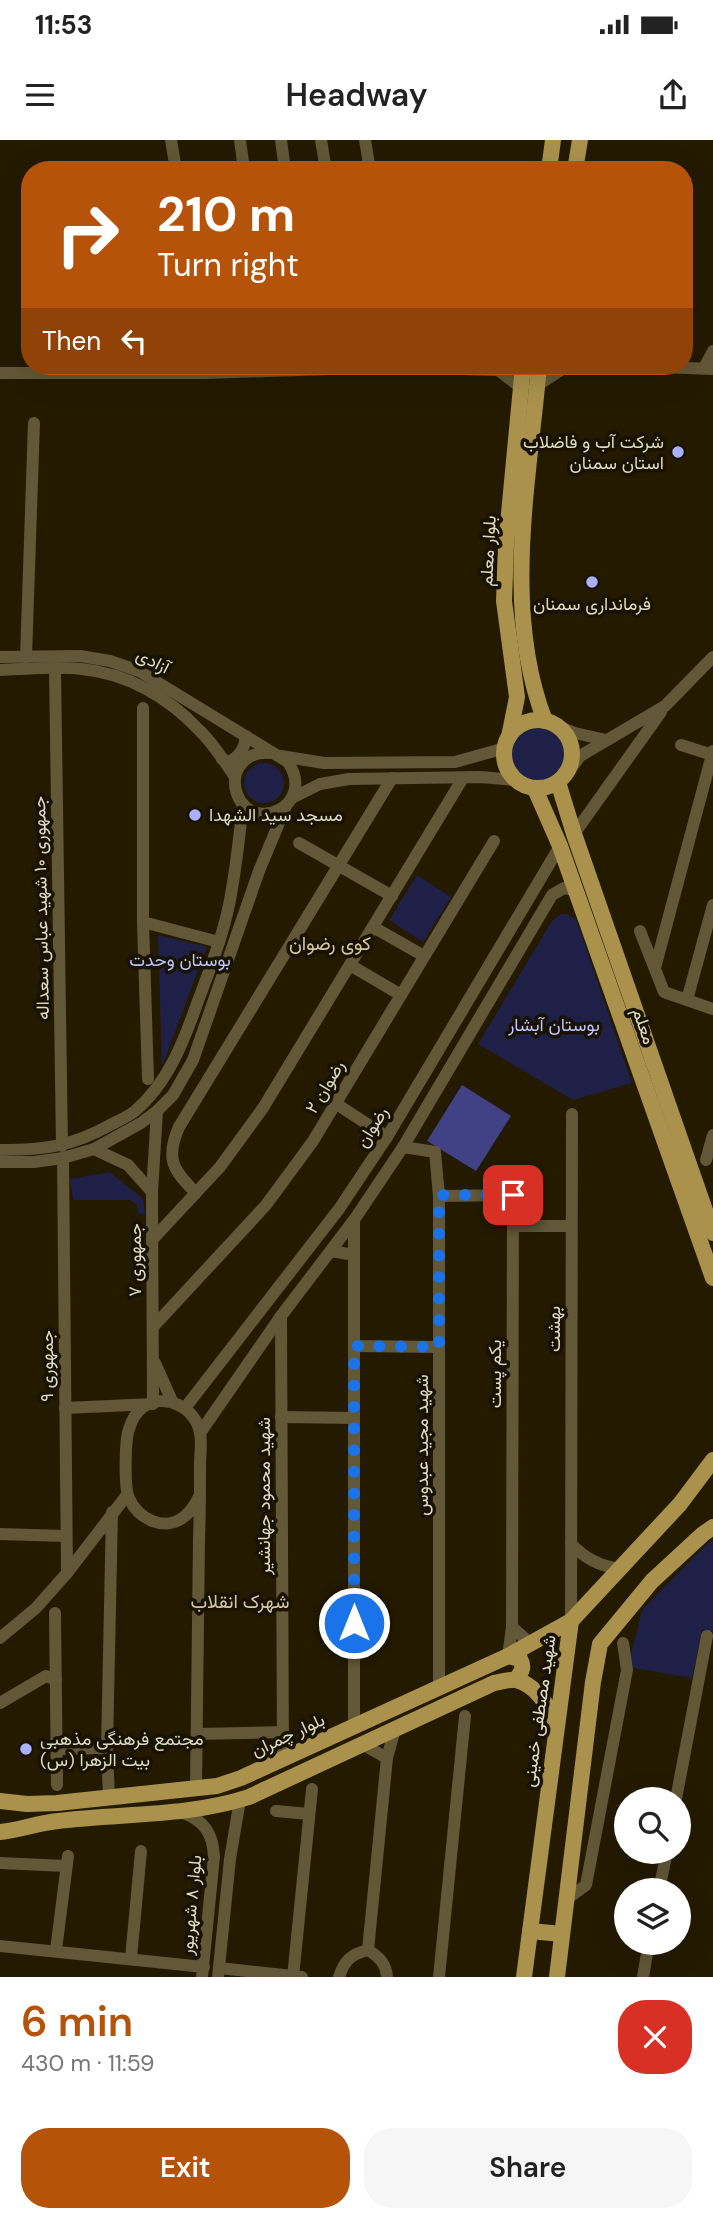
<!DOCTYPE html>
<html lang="en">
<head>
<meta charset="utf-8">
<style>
  body { margin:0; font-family:"DM Sans",Vazirmatn,sans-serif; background:#f6f6f6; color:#222; height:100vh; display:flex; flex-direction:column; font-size:26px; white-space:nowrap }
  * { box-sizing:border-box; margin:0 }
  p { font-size:23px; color:#767676 }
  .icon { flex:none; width:38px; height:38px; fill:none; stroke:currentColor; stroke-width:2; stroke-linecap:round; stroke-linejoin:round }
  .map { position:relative; height:1837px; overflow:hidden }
  .drawer { display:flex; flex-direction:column; background:#fff; flex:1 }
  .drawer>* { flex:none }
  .guide { position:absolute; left:21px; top:21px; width:672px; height:214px; border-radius:28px; box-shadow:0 7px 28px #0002; background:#b45309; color:#fff; overflow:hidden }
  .fabs { position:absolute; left:614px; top:1647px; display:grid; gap:14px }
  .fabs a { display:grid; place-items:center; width:77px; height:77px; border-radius:50%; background:#fff; box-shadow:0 7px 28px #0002; font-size:35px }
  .pin { position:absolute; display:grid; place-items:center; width:60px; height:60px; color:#fff; margin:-30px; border-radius:14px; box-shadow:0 4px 10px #0006 }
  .me { position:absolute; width:77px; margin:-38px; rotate:0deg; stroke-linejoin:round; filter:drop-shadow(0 0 5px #0008) }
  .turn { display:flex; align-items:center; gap:24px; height:147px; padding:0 21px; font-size:32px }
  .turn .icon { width:91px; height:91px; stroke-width:2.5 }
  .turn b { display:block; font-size:49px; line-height:60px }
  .then { display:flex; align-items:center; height:66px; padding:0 21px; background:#0003; gap:14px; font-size:26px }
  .round { display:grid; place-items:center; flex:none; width:74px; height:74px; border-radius:28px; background:#f6f6f6 }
  .head { display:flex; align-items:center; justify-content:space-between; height:119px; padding:0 21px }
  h1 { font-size:42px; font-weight:600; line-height:52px; color:#b45309 }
  .primary-button { display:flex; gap:14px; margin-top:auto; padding:14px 21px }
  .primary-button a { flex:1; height:80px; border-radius:28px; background:#b45309; color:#fff; font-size:28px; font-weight:600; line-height:80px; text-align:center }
  .primary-button a+a { background:#f6f6f6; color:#222 }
  .status { display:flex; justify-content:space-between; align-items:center; height:49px; padding:0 35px; background:#fff; direction:ltr }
  .status svg { height:19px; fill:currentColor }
  header { display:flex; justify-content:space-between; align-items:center; height:91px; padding:0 21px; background:#fff; font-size:32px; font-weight:600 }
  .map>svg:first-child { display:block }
  .green { fill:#1f2047 }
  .forest { fill:#414286 }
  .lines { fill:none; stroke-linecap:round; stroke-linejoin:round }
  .minor { stroke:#625737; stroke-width:12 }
  .major { stroke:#aa924d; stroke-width:16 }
  .route { stroke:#1a73e8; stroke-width:12; stroke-dasharray:0 21.6 }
  .poi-dot { fill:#a9b0fc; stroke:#191200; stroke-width:2.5 }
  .labels { text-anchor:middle; stroke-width:7; stroke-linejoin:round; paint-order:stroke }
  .poi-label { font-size:18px; fill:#ded8c7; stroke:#191200; text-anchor:start }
  .street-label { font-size:18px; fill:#ded8c7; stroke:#191200 }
  .park-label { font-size:18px; fill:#bcc3ff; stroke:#191200 }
  .neighbourhood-label { font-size:19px; fill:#d3c7a4; stroke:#191200 }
</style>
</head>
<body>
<div class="status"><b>11:53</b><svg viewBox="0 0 49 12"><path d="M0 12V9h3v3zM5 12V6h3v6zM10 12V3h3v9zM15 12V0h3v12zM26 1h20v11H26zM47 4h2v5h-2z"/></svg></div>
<header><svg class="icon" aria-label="menu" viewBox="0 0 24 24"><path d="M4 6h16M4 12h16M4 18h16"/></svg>Headway<svg class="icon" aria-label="share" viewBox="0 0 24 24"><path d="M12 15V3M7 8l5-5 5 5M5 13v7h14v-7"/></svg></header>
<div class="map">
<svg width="713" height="1837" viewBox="0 0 713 1837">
  <rect width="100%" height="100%" fill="#241a00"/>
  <g class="green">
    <circle cx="539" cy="614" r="28"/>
    <circle cx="264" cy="643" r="20"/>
    <path d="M417 735 451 757 423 802 389 780Z"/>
    <path d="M561 774H567L576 779 632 943 573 960 478 904 552 781Z"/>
    <path d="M158 795 207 807 162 926Z"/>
    <path d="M110 1032 143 1059 145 1074H138L137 1065 130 1060H73L70 1039Z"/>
    <path d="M713 1401V1491L702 1490 692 1538 628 1527 642 1470 707 1404Z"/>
  </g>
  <path class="forest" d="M462 945 511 976 476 1031 427 1001Z"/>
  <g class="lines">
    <g class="minor">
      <path d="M171 0 176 30"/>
      <path d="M240 0 244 30"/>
      <path d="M281 0 285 30"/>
      <path d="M321 0 326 30"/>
      <path d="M365 0 370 30"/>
      <path d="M632 226 713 229"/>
      <path d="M704 228 713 211"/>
      <path d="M0 233H204L390 227 498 230 520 247"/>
      <path d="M538 245 567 226"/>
      <path d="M0 517 80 516 110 521 139 531 288 622C317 666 252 695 237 654 234 645 234 635 239 627 246 615 259 612 272 613"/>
      <path d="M26 517 34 283"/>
      <path d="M55 529 62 1006"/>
      <path d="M0 530C27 529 55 526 81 529 127 533 168 557 199 590 213 603 224 621 235 637"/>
      <path d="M143 568V782L148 939"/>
      <path d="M560 587 575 593 606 600"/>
      <path d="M681 605 713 615"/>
      <path d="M281 616 324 623 455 622 505 608"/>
      <path d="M222 619 228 622C240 617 245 608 246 596"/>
      <path d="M567 634 580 616 665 566 713 517"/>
      <path d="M292 658 320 644 349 639 480 637 515 640"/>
      <path d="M574 694 661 572"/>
      <path d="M299 703 392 756"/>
      <path d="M143 782 219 802"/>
      <path d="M373 787 424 816"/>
      <path d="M640 791 664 852 713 869"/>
      <path d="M350 825 401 855"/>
      <path d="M655 828 713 611"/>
      <path d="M687 860 713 765"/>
      <path d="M335 963 387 997"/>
      <path d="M403 1007 435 1012 439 1056V1546"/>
      <path d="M94 1009 128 1025 152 1052"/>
      <path d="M0 1010C45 1010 73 1006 112 984 120 980 129 976 135 971 168 943 184 901 198 861 210 829 222 798 229 765 236 731 239 698 243 664"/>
      <path d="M63 1018 67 1433"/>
      <path d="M706 1020 713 995"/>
      <path d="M0 1022H34L63 1018 94 1009 141 983 157 971 173 955 193 920 259 731 286 666"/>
      <path d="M196 1053C173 1030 165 1019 179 987L392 638"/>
      <path d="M439 1056 513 1055 512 1487"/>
      <path d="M513 1086H571"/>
      <path d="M152 1100 220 1027 263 968 463 638"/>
      <path d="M331 1111 354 1115V1080"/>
      <path d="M354 1115V1586"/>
      <path d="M281 1176 283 1619"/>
      <path d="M153 1187 266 1065 313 1001 494 701"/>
      <path d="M354 1206 439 1207"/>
      <path d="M155 1223 172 1261"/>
      <path d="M65 1268 153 1264 152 1052 157 971"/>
      <path d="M185 1268 339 1069 387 997 560 706"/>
      <path d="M281 1277 354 1278"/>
      <path d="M200 1293 281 1176 354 1080 403 1007 552 755 564 748 576 750"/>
      <path d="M0 1394 65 1396"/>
      <path d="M571 1404C586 1419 598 1425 619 1429"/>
      <path d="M55 1473 57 1645"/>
      <path d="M571 1481 572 974"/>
      <path d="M0 1498 36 1468 67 1433 127 1355"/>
      <path d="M508 1516 512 1487 531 1504"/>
      <path d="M0 1563 46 1536 56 1540"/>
      <path d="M197 1594 283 1592"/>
      <path d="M362 1604 387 1618 395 1589"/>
      <path d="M56 1609 107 1608"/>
      <path d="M196 1649C197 1566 198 1483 199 1399 200 1375 200 1350 200 1325 200 1315 202 1303 200 1293 196 1268 166 1252 143 1267 136 1272 131 1282 129 1289 125 1300 124 1348 129 1358 138 1379 165 1393 185 1376 192 1371 196 1363 200 1355"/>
      <path d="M109 1658 107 1608 112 1372"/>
      <path d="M676 1659 707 1496"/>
      <path d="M276 1671 309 1674"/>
      <path d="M181 1672C204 1680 213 1693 214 1717L202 1837"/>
      <path d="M0 1723 66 1726"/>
      <path d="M659 1750 667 1712"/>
      <path d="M567 1759 586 1745 627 1530 623 1503"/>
      <path d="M0 1806 204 1827"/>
      <path d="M56 1810 68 1716"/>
      <path d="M368 1810 387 1618"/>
      <path d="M131 1818 141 1711"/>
      <path d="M219 1828 302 1837"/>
      <path d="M218 1837 230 1719 240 1660"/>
      <path d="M293 1837 312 1649"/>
      <path d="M339 1837C344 1821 351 1814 368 1810 379 1817 386 1823 387 1837"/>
      <path d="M439 1837 465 1576"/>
      <path d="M643 1837 649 1802"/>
    </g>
    <g class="major">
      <path d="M549 30 553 0"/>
      <path d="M575 30 580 0"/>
      <path d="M539 226C529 341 502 470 545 581"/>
      <circle cx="538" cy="614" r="34"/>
      <path d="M509 597 517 557 504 461 506 405 523 226"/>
      <path d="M558 642 574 694 713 1093"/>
      <path d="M535 649 560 706 713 1138"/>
      <path d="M508 1516 520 1519C525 1528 521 1533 515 1540"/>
      <path d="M0 1661 27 1664 57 1663 217 1646 241 1638 508 1516 571 1481"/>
      <path d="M0 1692C20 1690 38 1683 58 1681 122 1673 187 1677 249 1657L494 1543C500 1542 510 1539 516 1540 536 1545 549 1567 556 1584"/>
      <path d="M530 1791 562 1794"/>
      <path d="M524 1837 571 1481 680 1364 713 1320"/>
      <path d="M557 1837 593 1542 600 1504 652 1441 703 1394 713 1387"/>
    </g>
  </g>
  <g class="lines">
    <path class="route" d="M354 1483V1206L439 1207V1055H513"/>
  </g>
  <g class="poi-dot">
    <circle cx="678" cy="312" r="7"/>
    <circle cx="592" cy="442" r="7"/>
    <circle cx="195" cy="675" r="7"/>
    <circle cx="26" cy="1609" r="7"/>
  </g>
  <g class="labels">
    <g class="poi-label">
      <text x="664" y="308" text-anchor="end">شرکت آب و فاضلاب<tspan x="664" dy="21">استان سمنان</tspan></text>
      <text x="592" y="470" text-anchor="middle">فرمانداری سمنان</text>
      <text x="209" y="681">مسجد سید الشهدا</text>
      <text x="40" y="1605">مجتمع فرهنگی مذهبی<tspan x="40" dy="21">بیت الزهرا (س)</tspan></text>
    </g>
    <g class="street-label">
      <text transform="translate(488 411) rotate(-87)" y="6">بلوار معلم</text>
      <text transform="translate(153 521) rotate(27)" y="6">آزادی</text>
      <text transform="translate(41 768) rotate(-91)" y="6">جمهوری ۱۰ شهید عباس سعداله</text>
      <text transform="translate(644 886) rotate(71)" y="6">معلم</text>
      <text transform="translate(325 947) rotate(-59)" y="6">رضوان ۲</text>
      <text transform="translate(372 987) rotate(-58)" y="6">رضوان</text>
      <text transform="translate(135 1120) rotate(-90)" y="6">جمهوری ۷</text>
      <text transform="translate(554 1189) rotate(-90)" y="6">بهشت</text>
      <text transform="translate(47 1226) rotate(-90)" y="6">جمهوری ۹</text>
      <text transform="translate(495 1234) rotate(-90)" y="6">یکم پست</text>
      <text transform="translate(422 1305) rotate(-90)" y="6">شهید مجید عبدوس</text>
      <text transform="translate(264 1356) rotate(-90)" y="6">شهید محمود جهانشیر</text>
      <text transform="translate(539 1571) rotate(-82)" y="6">شهید مصطفی خمینی</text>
      <text transform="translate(288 1595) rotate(-25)" y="6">بلوار چمران</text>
      <text transform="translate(191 1765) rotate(-85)" y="6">بلوار ۸ شهریور</text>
    </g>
    <g class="park-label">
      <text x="180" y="826">بوستان وحدت</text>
      <text x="554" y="891">بوستان آبشار</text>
    </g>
    <g class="neighbourhood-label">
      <text x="330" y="810">کوی رضوان</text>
      <text x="240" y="1468">شهرک انقلاب</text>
    </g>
  </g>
</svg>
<div class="fabs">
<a><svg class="icon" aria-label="search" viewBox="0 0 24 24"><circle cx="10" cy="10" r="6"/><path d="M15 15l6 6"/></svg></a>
<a><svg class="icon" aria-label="layers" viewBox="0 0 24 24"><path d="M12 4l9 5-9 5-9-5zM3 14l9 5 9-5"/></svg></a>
</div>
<div class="pin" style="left:513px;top:1055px;background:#d93025"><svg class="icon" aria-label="arrive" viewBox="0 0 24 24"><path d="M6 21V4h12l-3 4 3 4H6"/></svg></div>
<svg class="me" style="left:354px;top:1483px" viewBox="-20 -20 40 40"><circle r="17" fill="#1a73e8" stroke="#fff" stroke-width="3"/><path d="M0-11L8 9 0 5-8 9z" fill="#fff"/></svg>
<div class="guide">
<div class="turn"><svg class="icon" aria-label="right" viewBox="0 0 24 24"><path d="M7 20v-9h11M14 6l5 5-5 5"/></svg><div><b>210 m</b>Turn right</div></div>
<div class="then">Then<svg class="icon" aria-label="left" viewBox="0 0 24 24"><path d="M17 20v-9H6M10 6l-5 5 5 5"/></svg></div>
</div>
</div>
<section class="drawer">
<div class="head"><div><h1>6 min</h1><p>430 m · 11:59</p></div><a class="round" style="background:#d93025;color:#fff"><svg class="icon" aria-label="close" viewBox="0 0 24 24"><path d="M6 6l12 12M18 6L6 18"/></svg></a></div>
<div class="primary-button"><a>Exit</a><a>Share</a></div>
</section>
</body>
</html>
